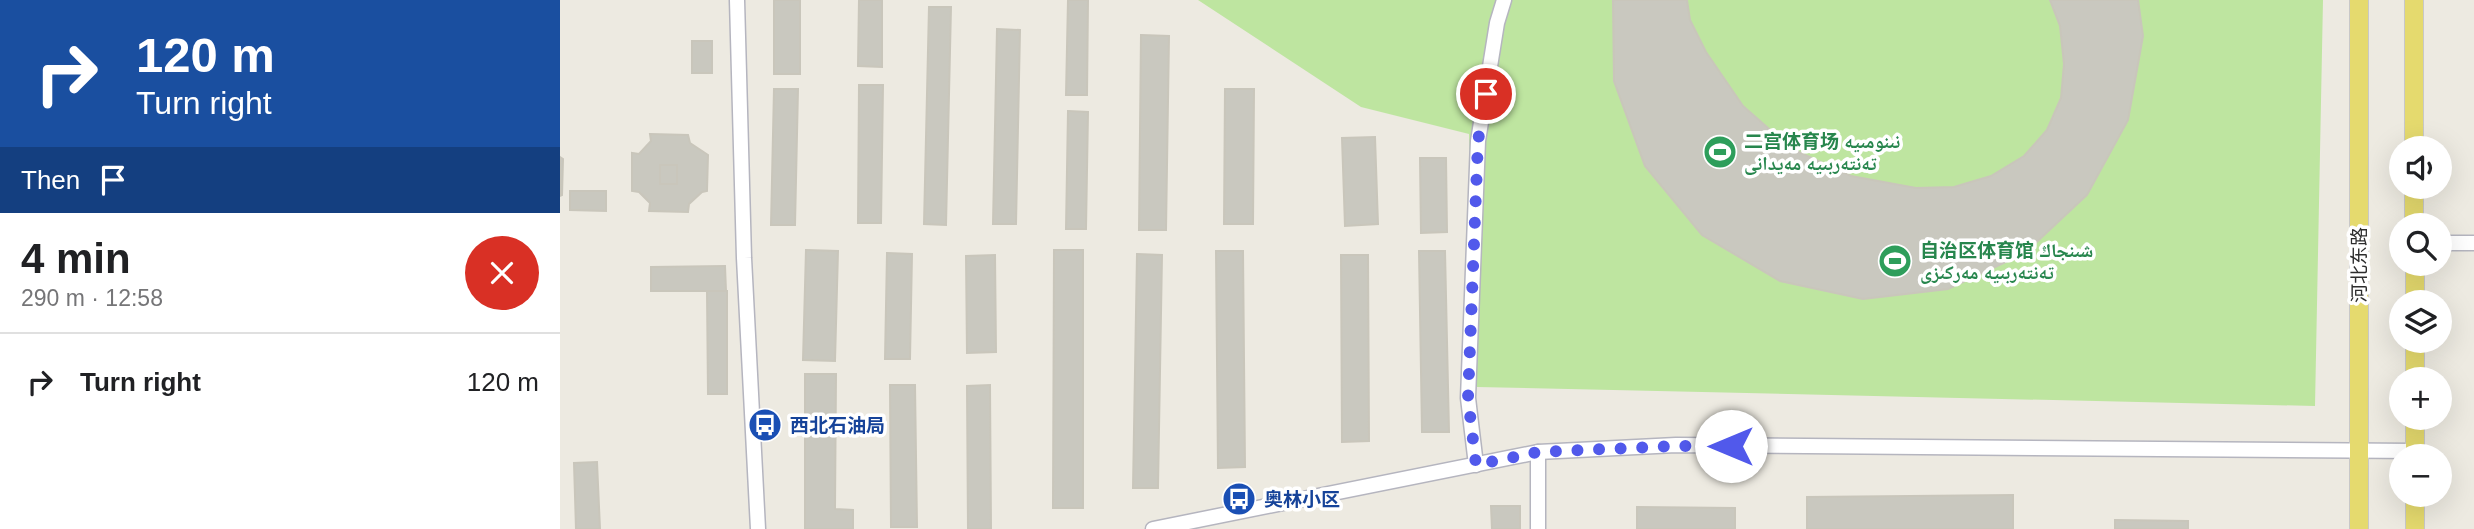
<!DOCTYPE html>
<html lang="en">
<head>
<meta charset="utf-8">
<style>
  body { margin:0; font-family:Arial,"Noto Naskh Arabic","Noto Sans SC",sans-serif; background:#f6f6f6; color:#202124; height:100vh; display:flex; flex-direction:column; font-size:26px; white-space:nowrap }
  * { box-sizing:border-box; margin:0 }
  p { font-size:23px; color:#757577 }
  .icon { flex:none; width:38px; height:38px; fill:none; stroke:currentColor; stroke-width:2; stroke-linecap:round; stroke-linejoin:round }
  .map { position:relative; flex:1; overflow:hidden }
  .side { display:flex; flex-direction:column; background:#fff; width:560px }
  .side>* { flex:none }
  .top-card { background:#1a4fa0; color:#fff; overflow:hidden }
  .tools { position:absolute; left:1829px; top:136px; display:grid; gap:14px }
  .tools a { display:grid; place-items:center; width:63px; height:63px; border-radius:50%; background:#fff; box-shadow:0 7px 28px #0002; font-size:35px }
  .pin { position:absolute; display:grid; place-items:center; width:60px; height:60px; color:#fff; margin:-30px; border:4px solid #fff; border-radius:50%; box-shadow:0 2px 7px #0007 }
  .me { position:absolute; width:77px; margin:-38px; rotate:270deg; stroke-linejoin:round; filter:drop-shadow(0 0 5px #0008) }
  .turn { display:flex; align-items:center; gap:24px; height:147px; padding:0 21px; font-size:32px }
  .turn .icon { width:91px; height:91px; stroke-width:2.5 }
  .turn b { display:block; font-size:49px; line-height:60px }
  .then { display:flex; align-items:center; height:66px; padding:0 21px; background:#0003; gap:14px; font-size:26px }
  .round { display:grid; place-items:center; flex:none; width:74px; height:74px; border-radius:37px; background:#f6f6f6 }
  .head { display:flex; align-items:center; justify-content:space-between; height:119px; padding:0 21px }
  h1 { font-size:42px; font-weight:600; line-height:52px }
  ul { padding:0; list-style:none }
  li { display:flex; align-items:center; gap:21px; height:98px; padding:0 21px; border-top:2px solid #e0e0e0 }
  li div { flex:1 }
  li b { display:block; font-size:26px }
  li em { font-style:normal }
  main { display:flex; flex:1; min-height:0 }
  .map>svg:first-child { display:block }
  .pitch { fill:#bee5a0 }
  .building { fill:#c9c8bf; stroke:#c9c6bb; stroke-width:2 }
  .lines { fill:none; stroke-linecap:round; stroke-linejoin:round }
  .minor-casing { stroke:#b5b5bf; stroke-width:17 }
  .major-casing { stroke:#c8c8c8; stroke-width:20 }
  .minor { stroke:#fff; stroke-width:14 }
  .major { stroke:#e5da6e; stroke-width:18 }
  .route { stroke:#5159eb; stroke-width:12; stroke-dasharray:0 21.6 }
  .labels { text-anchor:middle; stroke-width:7; stroke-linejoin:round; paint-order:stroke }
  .leisure-label { font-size:19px; font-weight:bold; fill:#27864d; stroke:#fff; text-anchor:start }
  .street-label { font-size:19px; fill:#2d2d2d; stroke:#fff }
  .transit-label { font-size:19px; font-weight:bold; fill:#164399; stroke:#fff; text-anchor:start }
</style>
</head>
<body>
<main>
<section class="side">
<div class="top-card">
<div class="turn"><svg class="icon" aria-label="right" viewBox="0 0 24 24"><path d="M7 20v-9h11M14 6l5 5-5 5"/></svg><div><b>120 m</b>Turn right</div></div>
<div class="then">Then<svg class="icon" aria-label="arrive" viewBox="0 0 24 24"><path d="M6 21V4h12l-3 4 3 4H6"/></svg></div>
</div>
<div class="head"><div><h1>4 min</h1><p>290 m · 12:58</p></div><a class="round" style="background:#d93025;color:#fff"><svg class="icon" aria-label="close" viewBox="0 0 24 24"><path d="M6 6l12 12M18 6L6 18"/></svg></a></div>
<ul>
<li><svg class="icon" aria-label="right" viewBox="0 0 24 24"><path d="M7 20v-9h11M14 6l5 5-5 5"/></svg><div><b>Turn right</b></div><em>120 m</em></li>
</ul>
</section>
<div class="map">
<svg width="1914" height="529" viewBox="0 0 1914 529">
  <rect width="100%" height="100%" fill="#edeae1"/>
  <path class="pitch" d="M638 0H1763L1755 406 917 387 909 134 801 107Z"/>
  <g class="building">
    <rect x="214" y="0" width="26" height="74"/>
    <path d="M299 0H322V67L298 66Z"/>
    <path d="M508 0H528L527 95H506Z"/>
    <path d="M1053 0H1127L1130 20 1146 52 1183 106 1232 149 1291 176 1356 188 1394 187 1431 176 1464 156 1487 130 1501 98 1504 64 1500 26 1490 0H1578L1583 36 1568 120 1527 195 1465 253 1388 289 1303 299 1220 281 1142 235 1085 166 1054 81Z"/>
    <path d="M369 7H391L386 225 364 224Z"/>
    <path d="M437 29 460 30 456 224H433Z"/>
    <path d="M581 35 609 36 606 230H579Z"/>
    <rect x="132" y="41" width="20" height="32"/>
    <path d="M299 85H323L321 223H298Z"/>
    <path d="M214 89H238L235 225H211Z"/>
    <path d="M665 89H694L693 224H664Z"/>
    <path d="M508 111 528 112 526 229H506Z"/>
    <path d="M90 134 128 135 130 143 148 155 147 191 142 192 129 204 128 212 89 211 90 203 79 192 72 191V153L79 154 91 141Z"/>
    <path d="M815 137 818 224 785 226 782 138Z"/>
    <path d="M0 157 3 159 2 195 0 196Z"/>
    <path d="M860 158H886L887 232 861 233Z"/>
    <rect x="100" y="165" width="17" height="19"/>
    <path d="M10 191H46V211L10 210Z"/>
    <path d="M246 250 278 251 275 361 243 360Z"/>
    <path d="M494 250H523V508H493Z"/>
    <path d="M656 251H683L685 467 658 468Z"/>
    <path d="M859 251H885L889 432H862Z"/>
    <path d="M327 253 352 254 350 359H325Z"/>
    <path d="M577 254 602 255 598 488H573Z"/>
    <path d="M435 255 436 352 407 353 406 256Z"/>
    <path d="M781 255H808L809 441 782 442Z"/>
    <path d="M165 266 166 291H91V267Z"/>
    <path d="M147 291H167V394H148Z"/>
    <path d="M245 374H276L275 509 293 510V529H245Z"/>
    <path d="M330 385H355L357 527H331Z"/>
    <path d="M430 385 431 529H408L407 386Z"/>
    <path d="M37 462 40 529H16L14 463Z"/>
    <path d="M1453 495V529H1247V497Z"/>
    <path d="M931 506H960V529H932Z"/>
    <path d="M1077 507 1175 508V529H1077Z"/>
    <path d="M1555 520 1628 521V529H1555Z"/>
  </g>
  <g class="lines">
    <defs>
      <g id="minor">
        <path d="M177 0 184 258 198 529"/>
        <path d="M1880 243H1914"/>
        <path d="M916 465 908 398 918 141 937 23 944 0"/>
        <path d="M593 529 978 452 1116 445 1855 451"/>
        <path d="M978 529V452"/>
      </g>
      <g id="major">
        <path d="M1799 0V529"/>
        <path d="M1854 0V149"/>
        <path d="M1854 187V226"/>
        <path d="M1855 264V303"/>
        <path d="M1855 341V380"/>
        <path d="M1855 418V457"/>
        <path d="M1855 495V529"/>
      </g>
    </defs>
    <use href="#minor" class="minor-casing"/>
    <use href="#major" class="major-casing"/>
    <use href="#minor" class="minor"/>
    <use href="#major" class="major"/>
  </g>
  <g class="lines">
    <path class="route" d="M926 94 918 141 908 398 916 465 978 452 1116 446H1171"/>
  </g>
  <defs>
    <symbol id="stadium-disc" viewBox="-11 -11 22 22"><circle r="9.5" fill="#2e9e5b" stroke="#fff"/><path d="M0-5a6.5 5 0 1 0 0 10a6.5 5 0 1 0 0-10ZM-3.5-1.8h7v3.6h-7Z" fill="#fff"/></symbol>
    <symbol id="bus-disc" viewBox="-11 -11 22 22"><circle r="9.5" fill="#1a4fb4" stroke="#fff"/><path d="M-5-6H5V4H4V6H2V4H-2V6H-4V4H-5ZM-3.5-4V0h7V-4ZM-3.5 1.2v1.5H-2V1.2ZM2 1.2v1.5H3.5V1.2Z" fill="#fff"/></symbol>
  </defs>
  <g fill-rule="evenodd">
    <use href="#stadium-disc" x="1141" y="133" width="38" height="38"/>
    <use href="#stadium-disc" x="1316" y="242" width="38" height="38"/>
    <use href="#bus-disc" x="186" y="406" width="38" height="38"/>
    <use href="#bus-disc" x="660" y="480" width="38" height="38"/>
  </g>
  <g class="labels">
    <g class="leisure-label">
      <text x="1184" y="148">二宫体育场 نىنومىيە<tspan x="1184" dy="22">تەنتەربىيە مەيدانى</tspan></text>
      <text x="1360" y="257">自治区体育馆 شىنجاڭ<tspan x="1360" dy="22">تەنتەربىيە مەركىزى</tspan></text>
    </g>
    <g class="street-label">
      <text transform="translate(1799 265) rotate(-90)" y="7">河北东路</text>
    </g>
    <g class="transit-label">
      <text x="230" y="432">西北石油局</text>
      <text x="704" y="506">奥林小区</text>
    </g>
  </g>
</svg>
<div class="tools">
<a><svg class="icon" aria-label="sound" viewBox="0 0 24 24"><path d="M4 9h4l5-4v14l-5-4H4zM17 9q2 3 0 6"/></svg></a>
<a><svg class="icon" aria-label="search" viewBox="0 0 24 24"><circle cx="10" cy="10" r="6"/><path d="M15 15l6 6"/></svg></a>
<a><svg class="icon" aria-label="layers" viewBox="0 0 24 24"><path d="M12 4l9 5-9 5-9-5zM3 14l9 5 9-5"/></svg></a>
<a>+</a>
<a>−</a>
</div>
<div class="pin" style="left:926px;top:94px;background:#d93025"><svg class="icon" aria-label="arrive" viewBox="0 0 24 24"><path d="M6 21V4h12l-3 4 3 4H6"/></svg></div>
<svg class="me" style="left:1171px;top:446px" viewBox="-20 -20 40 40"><circle r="19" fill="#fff"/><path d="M0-13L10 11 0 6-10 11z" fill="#5159eb"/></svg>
</div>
</main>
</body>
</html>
